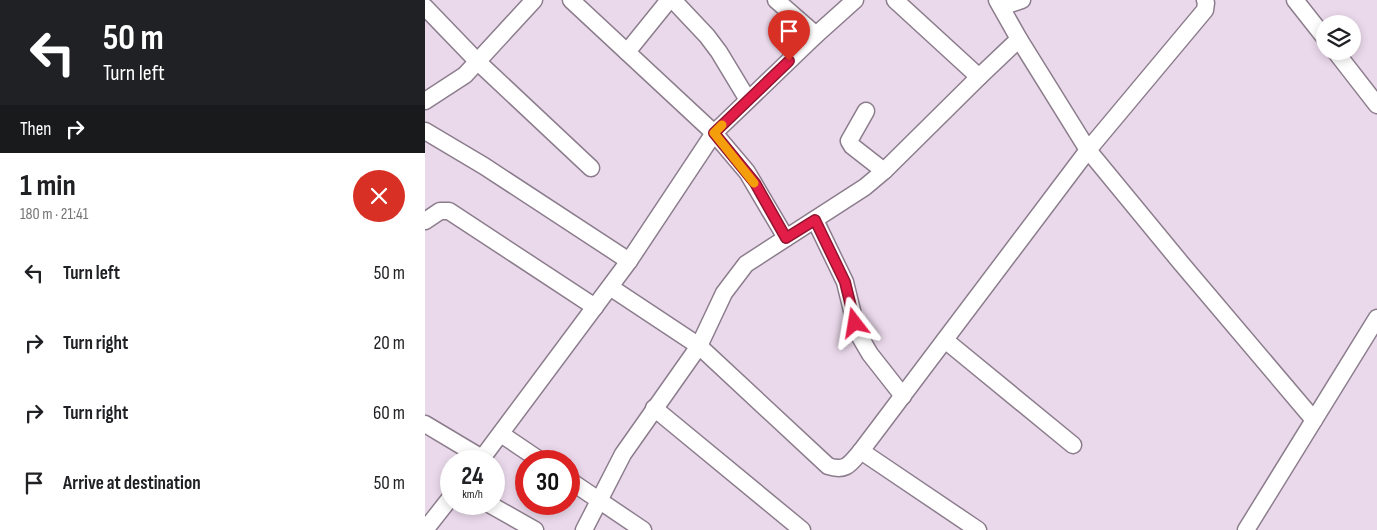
<!DOCTYPE html>
<html lang="en">
<head>
<meta charset="utf-8">
<style>
  body { margin:0; font-family:"Sofia Sans Condensed",sans-serif; background:#f2f2f2; color:#202124; height:100vh; display:flex; flex-direction:column; font-size:19px; white-space:nowrap }
  * { box-sizing:border-box; margin:0 }
  p { font-size:16px; color:#757577 }
  .icon { flex:none; width:28px; height:28px; fill:none; stroke:currentColor; stroke-width:2; stroke-linecap:round; stroke-linejoin:round }
  .map { position:relative; flex:1; overflow:hidden }
  .side { display:flex; flex-direction:column; background:#fff; width:425px }
  .side>* { flex:none }
  .top-card { background:#202124; color:#fff; overflow:hidden }
  .buttons { position:absolute; left:891px; top:15px; display:grid; gap:10px }
  .buttons a { display:grid; place-items:center; width:45px; height:45px; border-radius:50%; background:#fff; box-shadow:0 2px 8px #0003; font-size:25px }
  .speed { position:absolute; left:15px; top:450px; display:flex; gap:10px; font-size:25px; font-weight:700; text-align:center }
  .speed>* { display:grid; place-content:center; width:65px; height:65px; border-radius:50%; background:#fff; box-shadow:0 2px 8px #0003; line-height:1 }
  .speed small { font-size:12px; font-weight:400 }
  .speed .limit { border:8px solid #d22; background:#fff; color:#111 }
  .pin { position:absolute; display:grid; place-items:center; width:42px; height:42px; color:#fff; margin:-51px -21px; border-radius:50% 50% 50% 0; rotate:-45deg; box-shadow:0 0 5px #0007 }
  .pin .icon { rotate:45deg }
  .me { position:absolute; width:55px; margin:-28px; rotate:346deg; stroke-linejoin:round; filter:drop-shadow(0 0 4px #0008) }
  .turn { display:flex; align-items:center; gap:18px; height:105px; padding:0 20px; font-size:22px }
  .turn .icon { width:65px; height:65px; stroke-width:2.5 }
  .turn b { display:block; font-size:35px; line-height:42px }
  .then { display:flex; align-items:center; height:48px; padding:0 20px; background:#0003; gap:10px; font-size:19px }
  .round { display:grid; place-items:center; flex:none; width:52px; height:52px; border-radius:26px; background:#f2f2f2 }
  .head { display:flex; align-items:center; justify-content:space-between; height:85px; padding:0 20px }
  h1 { font-size:30px; font-weight:700; line-height:38px }
  ul { padding:0; list-style:none }
  li { display:flex; align-items:center; gap:15px; height:70px; padding:0 20px }
  li div { flex:1 }
  li b { display:block; font-size:19px }
  li em { font-style:normal }
  main { display:flex; flex:1; min-height:0 }
  .map>svg:first-child { display:block }
  .lines { fill:none; stroke-linecap:round; stroke-linejoin:round }
  .street-casing { stroke:#8c7d8d; stroke-width:19 }
  .street { stroke:#fff; stroke-width:16 }
  .route-casing { stroke:#92132f; stroke-width:12 }
  .route { stroke:#e11d48; stroke-width:9 }
  .slow { stroke:#f59e0b; stroke-width:9 }
</style>
</head>
<body>
<main>
<section class="side">
<div class="top-card">
<div class="turn"><svg class="icon" aria-label="left" viewBox="0 0 24 24"><path d="M17 20v-9H6M10 6l-5 5 5 5"/></svg><div><b>50 m</b>Turn left</div></div>
<div class="then">Then<svg class="icon" aria-label="right" viewBox="0 0 24 24"><path d="M7 20v-9h11M14 6l5 5-5 5"/></svg></div>
</div>
<div class="head"><div><h1>1 min</h1><p>180 m · 21:41</p></div><a class="round" style="background:#d93025;color:#fff"><svg class="icon" aria-label="close" viewBox="0 0 24 24"><path d="M6 6l12 12M18 6L6 18"/></svg></a></div>
<ul>
<li><svg class="icon" aria-label="left" viewBox="0 0 24 24"><path d="M17 20v-9H6M10 6l-5 5 5 5"/></svg><div><b>Turn left</b></div><em>50 m</em></li>
<li><svg class="icon" aria-label="right" viewBox="0 0 24 24"><path d="M7 20v-9h11M14 6l5 5-5 5"/></svg><div><b>Turn right</b></div><em>20 m</em></li>
<li><svg class="icon" aria-label="right" viewBox="0 0 24 24"><path d="M7 20v-9h11M14 6l5 5-5 5"/></svg><div><b>Turn right</b></div><em>60 m</em></li>
<li><svg class="icon" aria-label="arrive" viewBox="0 0 24 24"><path d="M6 21V4h12l-3 4 3 4H6"/></svg><div><b>Arrive at destination</b></div><em>50 m</em></li>
</ul>
</section>
<div class="map">
<svg width="952" height="530" viewBox="0 0 952 530">
  <rect width="100%" height="100%" fill="#ead9eb"/>
  <g class="lines">
    <defs>
      <g id="street">
        <path d="M146 0 289 133 322 172 361 238"/>
        <path d="M248 0 282 36 294 52 323 100"/>
        <path d="M351 0 391 35 430 0"/>
        <path d="M470 0 554 77"/>
        <path d="M572 0 594 39 663 150 756 263 889 420"/>
        <path d="M870 0 900 38"/>
        <path d="M0 7 53 62 166 168"/>
        <path d="M576 7 597 0"/>
        <path d="M910 51 952 105"/>
        <path d="M202 52 244 0"/>
        <path d="M0 101 40 75 109 0"/>
        <path d="M441 111 424 141 427 146 459 171"/>
        <path d="M0 131 59 166 204 261"/>
        <path d="M390 220 420 282 430 323 435 337 445 354 478 396"/>
        <path d="M0 221 15 211H24L170 307"/>
        <path d="M185 287 274 346 403 466C421 472 425 464 436 451"/>
        <path d="M520 340 648 445"/>
        <path d="M229 408 377 530"/>
        <path d="M0 424 57 458"/>
        <path d="M76 434 116 461"/>
        <path d="M55 461 204 261 289 133 391 35"/>
        <path d="M144 480 218 530"/>
        <path d="M64 504 110 530"/>
        <path d="M0 530 26 497"/>
        <path d="M159 530 198 454 274 346 299 293 321 264 440 187 459 171 554 77 594 39"/>
        <path d="M553 530 436 451 663 150 780 10 781 3 780 0"/>
        <path d="M821 530 952 318"/>
      </g>
    </defs>
    <use href="#street" class="street-casing"/>
    <use href="#street" class="street"/>
  </g>
  <g class="lines">
    <defs>
      <path id="route" d="M364 61 289 133 330 183 361 238 390 220 420 282 430 323"/>
    </defs>
    <use href="#route" class="route-casing"/>
    <use href="#route" class="route"/>
    <path class="slow" d="M297 125 289 133 329 183"/>
  </g>
</svg>
<div class="buttons">
<a><svg class="icon" aria-label="layers" viewBox="0 0 24 24"><path d="M12 4l9 5-9 5-9-5zM3 14l9 5 9-5"/></svg></a>
</div>
<div class="speed"><div>24<small>km/h</small></div><div class="limit">30</div></div>
<div class="pin" style="left:364px;top:61px;background:#d93025"><svg class="icon" aria-label="arrive" viewBox="0 0 24 24"><path d="M6 21V4h12l-3 4 3 4H6"/></svg></div>
<svg class="me" style="left:430px;top:323px" viewBox="-20 -20 40 40"><path d="M0-17L14 15 0 8-14 15z" fill="#e11d48" stroke="#fff" stroke-width="4"/></svg>
</div>
</main>
</body>
</html>
